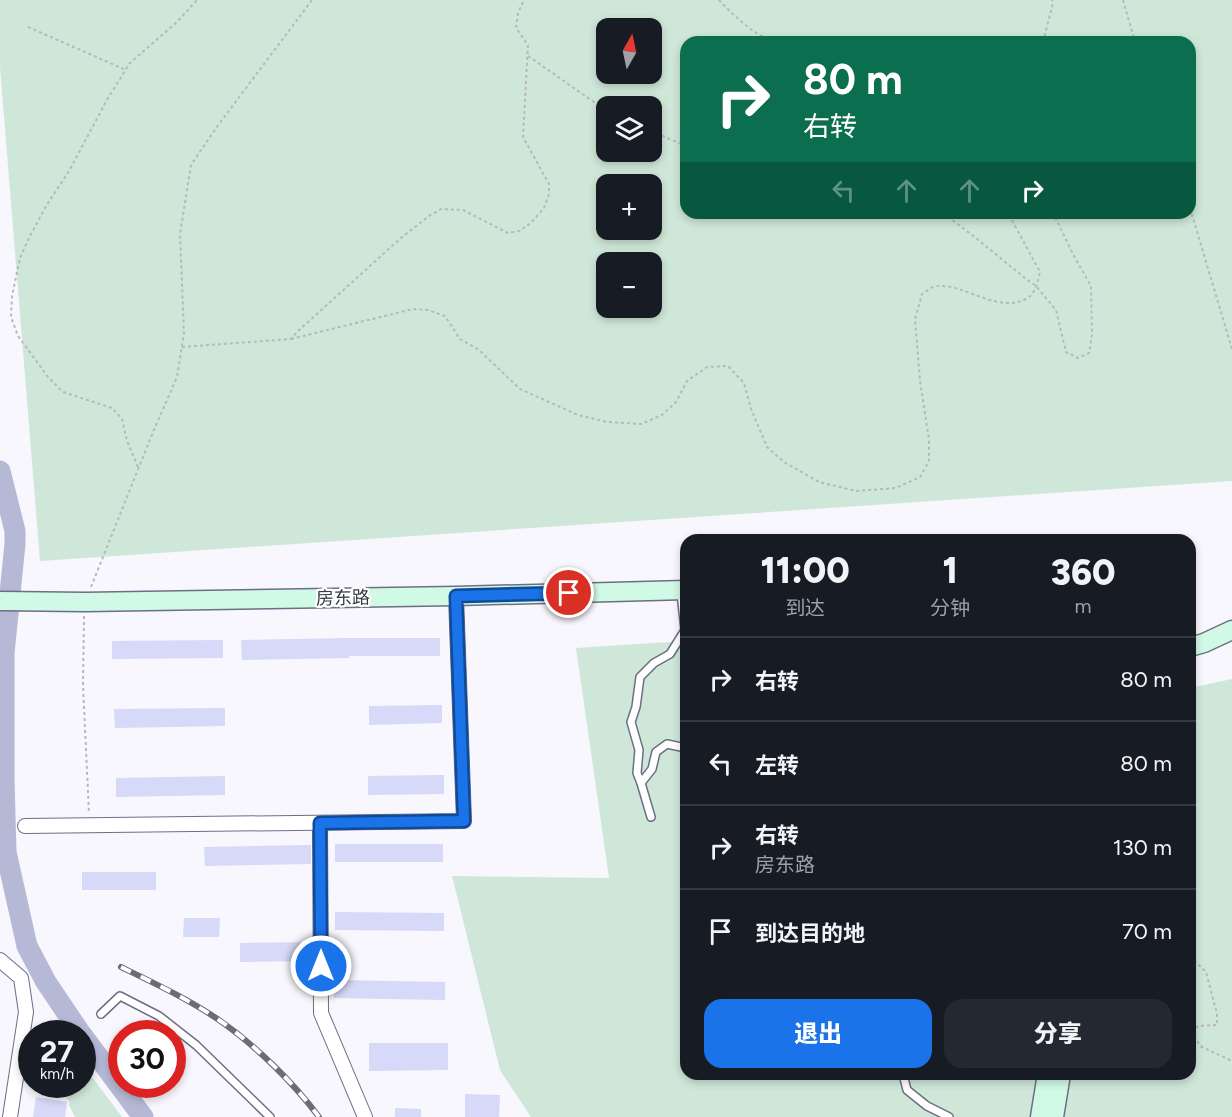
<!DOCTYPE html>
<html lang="zh">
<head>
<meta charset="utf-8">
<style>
  body { margin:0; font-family:Figtree,"Noto Sans SC",sans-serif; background:#242831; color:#f1f3f6; height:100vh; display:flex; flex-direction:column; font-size:22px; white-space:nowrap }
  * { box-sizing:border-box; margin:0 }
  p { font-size:20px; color:#9ea1a6 }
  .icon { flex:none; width:33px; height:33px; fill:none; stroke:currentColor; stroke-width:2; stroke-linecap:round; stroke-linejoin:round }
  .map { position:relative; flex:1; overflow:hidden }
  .side { position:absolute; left:680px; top:534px; width:516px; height:546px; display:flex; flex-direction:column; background:#171b24; border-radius:18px; box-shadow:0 3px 9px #0003 }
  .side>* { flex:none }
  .top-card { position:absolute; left:680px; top:36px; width:516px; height:183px; border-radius:18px; box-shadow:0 3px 9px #0003; background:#0b6e4f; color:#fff; overflow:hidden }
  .needle { width:39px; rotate:9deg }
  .fabs { position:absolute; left:596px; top:18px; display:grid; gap:12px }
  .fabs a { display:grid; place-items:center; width:66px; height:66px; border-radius:12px; background:#171b24; box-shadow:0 3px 9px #0003; font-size:30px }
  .speed { position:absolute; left:18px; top:1020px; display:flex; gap:12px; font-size:30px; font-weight:700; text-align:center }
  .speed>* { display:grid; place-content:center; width:78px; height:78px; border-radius:50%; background:#171b24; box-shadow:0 3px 9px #0003; line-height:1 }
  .speed small { font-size:15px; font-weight:400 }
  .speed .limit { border:9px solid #d22; background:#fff; color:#111 }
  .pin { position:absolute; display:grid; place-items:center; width:51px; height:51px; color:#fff; margin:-26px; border:3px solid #fff; border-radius:50%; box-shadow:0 2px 6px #0007 }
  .me { position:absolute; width:66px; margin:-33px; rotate:0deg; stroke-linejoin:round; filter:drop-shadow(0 0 4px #0008) }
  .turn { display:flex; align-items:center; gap:21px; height:126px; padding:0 24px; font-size:27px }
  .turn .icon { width:78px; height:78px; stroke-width:2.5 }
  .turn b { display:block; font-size:42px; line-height:51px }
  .lanes { display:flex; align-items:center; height:57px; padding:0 24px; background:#0003; justify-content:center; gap:30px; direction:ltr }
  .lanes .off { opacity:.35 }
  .eta { display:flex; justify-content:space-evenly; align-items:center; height:102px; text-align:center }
  .eta b { font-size:36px; font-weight:800; line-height:42px }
  .action { display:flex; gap:12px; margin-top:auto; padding:12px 24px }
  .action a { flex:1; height:69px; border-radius:18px; background:#1a73e8; color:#fff; font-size:24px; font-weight:800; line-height:69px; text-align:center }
  .action a+a { background:#242831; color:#f1f3f6 }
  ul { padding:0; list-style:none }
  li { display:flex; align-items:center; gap:18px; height:84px; padding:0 24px; border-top:2px solid #363941 }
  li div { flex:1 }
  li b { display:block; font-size:22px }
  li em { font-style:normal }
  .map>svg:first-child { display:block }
  .green { fill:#cfe7d8; fill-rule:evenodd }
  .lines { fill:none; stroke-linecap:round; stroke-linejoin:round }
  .river { stroke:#b6b9d6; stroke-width:21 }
  .building { fill:#d6d9f7 }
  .service-casing { stroke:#6c6e84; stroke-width:10 }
  .minor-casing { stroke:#6c6e84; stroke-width:16 }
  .secondary-casing { stroke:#6c6e84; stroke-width:21 }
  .path { stroke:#b7b7bf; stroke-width:2; stroke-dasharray:3 3; stroke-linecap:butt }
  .service { stroke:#fff; stroke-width:7 }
  .minor { stroke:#fff; stroke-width:14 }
  .secondary { stroke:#d0fae5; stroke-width:18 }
  .rail-casing { stroke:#6b6c75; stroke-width:6 }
  .rail { stroke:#fff; stroke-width:4; stroke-dasharray:11; stroke-linecap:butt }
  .route-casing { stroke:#114b97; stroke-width:15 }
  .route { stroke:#1a73e8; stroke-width:10 }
  .labels { text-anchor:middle; stroke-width:4.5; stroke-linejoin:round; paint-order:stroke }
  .street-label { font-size:18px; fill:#373842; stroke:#fff }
</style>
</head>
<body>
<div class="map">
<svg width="1232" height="1117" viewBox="0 0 1232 1117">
  <rect width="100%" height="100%" fill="#f7f7fd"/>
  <g class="green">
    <path d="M0 0H1232V481L40 561 0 67ZM606 28H651V74H606ZM686 42H1190V213H686ZM606 106H651V152H606ZM606 184H651V230H606ZM606 262H651V308H606Z"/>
    <path d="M685 641 686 1074H1190V688L1232 679V1117H531L500 1070 452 876 609 878 576 648Z"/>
    <path d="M83 1065 122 1117H75L69 1105 70 1102 56 1085 82 1084Z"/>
  </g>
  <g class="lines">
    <g class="river">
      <path d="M0 471 15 531V544L4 653V779L6 852 27 946 46 982 81 1034"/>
      <path d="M82 1035 143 1117"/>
    </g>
  </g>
  <g class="building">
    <path d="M349 638H440V656H349V658L242 660 241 640Z"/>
    <path d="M223 640V658L112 659V641Z"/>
    <path d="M442 705V723L369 725V706Z"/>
    <path d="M225 708V726L115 728 114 709Z"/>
    <path d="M444 775V794L368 795V776Z"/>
    <path d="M225 776V795L116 797V778Z"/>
    <rect x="335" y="844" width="108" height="18"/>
    <path d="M311 845V864L205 866 204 847Z"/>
    <rect x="82" y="872" width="74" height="18"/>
    <path d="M335 912 444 913V931L335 930Z"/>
    <path d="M184 918H220L219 937H183Z"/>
    <path d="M312 942V961L240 962V943Z"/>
    <path d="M334 980 445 982V1000L334 998Z"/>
    <path d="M369 1043H448V1070L369 1071Z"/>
    <path d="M465 1094 500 1095 499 1117H465Z"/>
    <path d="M36 1097 67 1102 65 1117H33Z"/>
    <path d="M395 1108 421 1109V1117H395Z"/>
  </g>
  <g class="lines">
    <defs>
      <g id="service">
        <path d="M641 783 637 773 639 750 631 722 636 707 640 677 654 663 670 654 685 630 681 593"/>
        <path d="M651 817 641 783 652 769 656 752 667 744 681 747 686 750"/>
        <path d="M101 1014 120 996 159 1016 196 1045 270 1117"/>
        <path d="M903 1074 907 1090 927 1106 949 1117"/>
      </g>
      <g id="minor">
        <path d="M320 823 321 1013 365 1117"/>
        <path d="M25 826 464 821 456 596"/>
        <path d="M0 960 21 978 26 1012 10 1117"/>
      </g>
      <g id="secondary">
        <path d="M0 601 85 602 456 596 686 590"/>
        <path d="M1190 647 1204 643 1232 630"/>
        <path d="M1040 1117 1047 1074"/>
        <path d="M1054 1117 1061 1074"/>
      </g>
    </defs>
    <use href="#service" class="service-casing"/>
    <use href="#minor" class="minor-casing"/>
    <use href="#secondary" class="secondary-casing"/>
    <g class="path">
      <path d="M719 0C731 13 753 34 770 40 775 41 781 41 785 42"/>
      <path d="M1123 0 1135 42"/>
      <path d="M28 27 126 70"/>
      <path d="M1043 42 1053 3 1052 0"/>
      <path d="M528 56 594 102 606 108"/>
      <path d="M651 131 686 146"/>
      <path d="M1190 208 1232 349"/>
      <path d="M943 213 976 238 1026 279 1036 286 1056 310 1066 352 1078 358 1089 353 1092 335 1091 286 1074 256 1053 213"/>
      <path d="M291 339 413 309 428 310 445 316 460 339 479 350 520 389 578 415 607 422 641 424 662 415 676 402 687 381 707 367 728 366 744 383 751 409 767 447 784 462 819 482 856 491 896 488 920 477 929 461V439L920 381 915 319 922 294C927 291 932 286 938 286 966 284 1001 316 1029 297 1036 292 1038 280 1040 272L1008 213"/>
      <path d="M182 347 291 339 298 331 401 238 429 216 441 209 463 210 508 233 519 231 531 223 544 208 549 194V184L523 137 528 45 516 28 518 13 524 0"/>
      <path d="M138 467 127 441 122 419 112 408 63 392 48 377 18 336 11 317 12 296 20 258 29 238 46 206 69 171 108 98 130 63 177 22 197 0"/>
      <path d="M91 587 153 432 177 377 184 333 180 234 191 165 216 128 312 0"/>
      <path d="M84 616 83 685 89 814"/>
      <path d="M1190 956 1206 972 1217 1014V1025L1198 1026 1193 1033 1200 1046 1232 1061"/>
    </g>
    <use href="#service" class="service"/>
    <use href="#minor" class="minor"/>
    <use href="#secondary" class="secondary"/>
    <defs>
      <path id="rail" d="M121 967C154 983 188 999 219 1020 255 1045 293 1082 319 1117"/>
    </defs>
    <use href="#rail" class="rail-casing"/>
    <use href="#rail" class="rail"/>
  </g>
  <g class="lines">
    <defs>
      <path id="route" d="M321 966 320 823 464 821 456 596 569 593"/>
    </defs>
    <use href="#route" class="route-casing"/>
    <use href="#route" class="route"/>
  </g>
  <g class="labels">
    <g class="street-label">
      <text transform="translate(343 598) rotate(-1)" y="6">房东路</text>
    </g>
  </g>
</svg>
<div class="fabs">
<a><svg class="needle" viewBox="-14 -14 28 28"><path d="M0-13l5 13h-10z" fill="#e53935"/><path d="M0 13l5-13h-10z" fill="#9ea1a6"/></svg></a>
<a><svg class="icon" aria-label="layers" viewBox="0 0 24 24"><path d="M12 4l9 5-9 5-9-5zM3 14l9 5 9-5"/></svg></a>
<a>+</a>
<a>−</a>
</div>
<div class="speed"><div>27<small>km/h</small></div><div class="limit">30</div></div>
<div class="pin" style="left:569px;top:593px;background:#d93025"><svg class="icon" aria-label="arrive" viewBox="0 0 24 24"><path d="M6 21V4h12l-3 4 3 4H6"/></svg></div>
<svg class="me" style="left:321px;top:966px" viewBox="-20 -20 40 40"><circle r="17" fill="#1a73e8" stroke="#fff" stroke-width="3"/><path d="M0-11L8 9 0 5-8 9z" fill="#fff"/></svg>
<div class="top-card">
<div class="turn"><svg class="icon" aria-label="right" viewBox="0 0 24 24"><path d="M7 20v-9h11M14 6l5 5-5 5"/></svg><div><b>80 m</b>右转</div></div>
<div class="lanes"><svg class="icon off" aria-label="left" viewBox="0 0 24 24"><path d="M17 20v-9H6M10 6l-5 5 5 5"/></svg><svg class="icon off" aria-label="ahead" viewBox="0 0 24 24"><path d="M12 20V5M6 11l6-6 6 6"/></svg><svg class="icon off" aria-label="ahead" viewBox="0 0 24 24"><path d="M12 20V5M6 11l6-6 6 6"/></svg><svg class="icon" aria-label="right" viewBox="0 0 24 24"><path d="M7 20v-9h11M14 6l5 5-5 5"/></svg></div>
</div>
<section class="side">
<div class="eta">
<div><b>11:00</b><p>到达</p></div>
<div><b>1</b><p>分钟</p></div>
<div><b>360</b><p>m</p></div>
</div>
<ul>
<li><svg class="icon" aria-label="right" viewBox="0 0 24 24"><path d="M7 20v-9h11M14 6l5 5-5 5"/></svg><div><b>右转</b></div><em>80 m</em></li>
<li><svg class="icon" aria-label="left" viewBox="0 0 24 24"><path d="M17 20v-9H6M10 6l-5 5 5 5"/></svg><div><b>左转</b></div><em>80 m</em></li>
<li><svg class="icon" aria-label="right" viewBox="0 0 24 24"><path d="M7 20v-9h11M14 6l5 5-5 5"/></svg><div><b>右转</b><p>房东路</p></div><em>130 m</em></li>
<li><svg class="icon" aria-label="arrive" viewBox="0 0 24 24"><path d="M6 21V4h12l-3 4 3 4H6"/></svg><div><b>到达目的地</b></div><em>70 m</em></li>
</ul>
<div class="action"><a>退出</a><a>分享</a></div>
</section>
</div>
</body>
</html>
